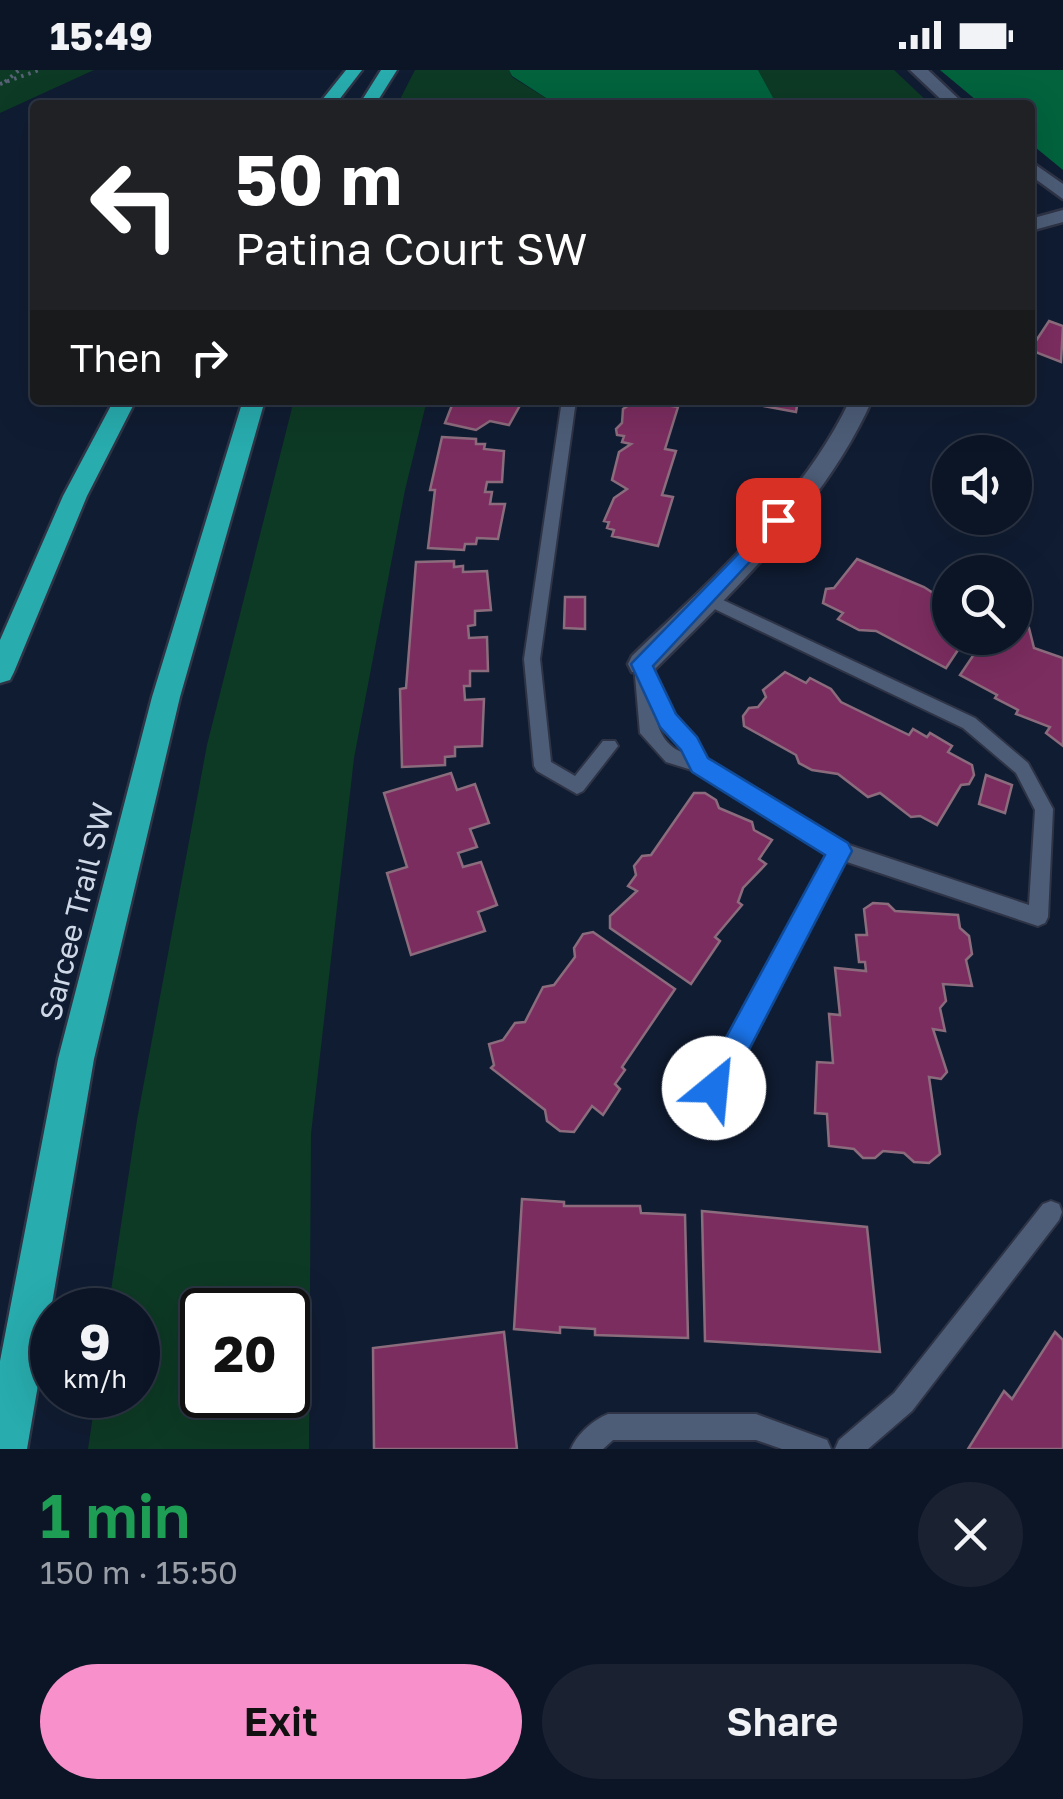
<!DOCTYPE html>
<html lang="en">
<head>
<meta charset="utf-8">
<style>
  body { margin:0; font-family:"Golos Text",sans-serif; background:#1a2232; color:#f1f3f6; height:100vh; display:flex; flex-direction:column; font-size:38px; white-space:nowrap }
  * { box-sizing:border-box; margin:0 }
  p { font-size:32px; color:#9a9fa7 }
  .icon { flex:none; width:55px; height:55px; fill:none; stroke:currentColor; stroke-width:2; stroke-linecap:round; stroke-linejoin:round }
  .map { position:relative; height:1379px; overflow:hidden }
  .drawer { display:flex; flex-direction:column; background:#0c1526; flex:1 }
  .drawer>* { flex:none }
  .guide { position:absolute; left:30px; top:30px; width:1005px; height:305px; border-radius:10px; box-shadow:0 10px 40px #0002,0 0 0 2px #2c3443; background:#202124; color:#fff; overflow:hidden }
  .controls { position:absolute; left:932px; top:365px; display:grid; gap:20px }
  .controls a { display:grid; place-items:center; width:100px; height:100px; border-radius:50%; background:#0c1526; box-shadow:0 10px 40px #0002,0 0 0 2px #2c3443; font-size:50px }
  .speed { position:absolute; left:30px; top:1218px; display:flex; gap:20px; font-size:50px; font-weight:700; text-align:center }
  .speed>* { display:grid; place-content:center; width:130px; height:130px; border-radius:50%; background:#0c1526; box-shadow:0 10px 40px #0002,0 0 0 2px #2c3443; line-height:1 }
  .speed small { font-size:25px; font-weight:400 }
  .speed .limit { border:5px solid #111; border-radius:15px; background:#fff; color:#111 }
  .pin { position:absolute; display:grid; place-items:center; width:85px; height:85px; color:#fff; margin:-42px; border-radius:20px; box-shadow:0 5px 15px #0006 }
  .me { position:absolute; width:110px; margin:-55px; rotate:28deg; stroke-linejoin:round; filter:drop-shadow(0 0 8px #0008) }
  .turn { display:flex; align-items:center; gap:35px; height:210px; padding:0 40px; font-size:45px }
  .turn .icon { width:130px; height:130px; stroke-width:2.5 }
  .turn b { display:block; font-size:70px; line-height:85px }
  .then { display:flex; align-items:center; height:95px; padding:0 40px; background:#0003; gap:20px; font-size:38px }
  .round { display:grid; place-items:center; flex:none; width:105px; height:105px; border-radius:52px; background:#1a2232 }
  .overview { display:flex; align-items:center; justify-content:space-between; height:170px; padding:0 40px }
  h1 { font-size:60px; font-weight:600; line-height:75px; color:#1e9e55 }
  .primary-button { display:flex; gap:20px; margin-top:auto; padding:20px 40px }
  .primary-button a { flex:1; height:115px; border-radius:60px; background:#f890cb; color:#111; font-size:40px; font-weight:600; line-height:115px; text-align:center }
  .primary-button a+a { background:#1a2232; color:#f1f3f6 }
  .status { display:flex; justify-content:space-between; align-items:center; height:70px; padding:0 50px; background:#0c1526; direction:ltr }
  .status svg { height:28px; fill:currentColor }
  .map>svg:first-child { display:block }
  .green { fill:#0d3a25; fill-rule:evenodd }
  .forest { fill:#02633d }
  .building { fill:#7c2d60; stroke:#8b6c7d; stroke-width:2.5 }
  .lines { fill:none; stroke-linecap:round; stroke-linejoin:round }
  .lane-casing { stroke:#2e3446; stroke-width:4 }
  .street-casing { stroke:#2e3446; stroke-width:5 }
  .highway-casing { stroke:#2e3446; stroke-width:5 }
  .path { stroke:#576276; stroke-width:4; stroke-dasharray:2.5 5; stroke-linecap:butt }
  .lane { fill:#4d5d77; fill-rule:evenodd }
  .street { fill:#4d5d77; fill-rule:evenodd }
  .highway { fill:#28acae; fill-rule:evenodd }
  .route { fill:#1a73e8; stroke:#114b97; stroke-width:2.5 }
  .labels { text-anchor:middle; stroke-width:8; stroke-linejoin:round; paint-order:stroke }
  .street-label { font-size:30px; fill:#cfd8e7; stroke:#101c32 }
</style>
</head>
<body>
<div class="status"><b>15:49</b><svg viewBox="0 0 49 12"><path d="M0 12V9h3v3zM5 12V6h3v6zM10 12V3h3v9zM15 12V0h3v12zM26 1h20v11H26zM47 4h2v5h-2z"/></svg></div>
<div class="map">
<svg width="1063" height="1379" viewBox="0 0 1063 1379">
  <rect width="100%" height="100%" fill="#101c32"/>
  <g class="green">
    <path d="M0 0H94L0 43Z"/>
    <path d="M415 0H509L512 7 557 35H397Z"/>
    <path d="M758 0H894L931 35H777Z"/>
    <path d="M294 330H427L405 420 354 688 311 1064 309 1379H88L96 1325H138V1240H108L137 1050 207 675ZM288 1240V1325H202V1240Z"/>
  </g>
  <g class="forest">
    <path d="M509 0H758L777 35H557L512 6Z"/>
    <path d="M940 0H1063V100L1030 73V35H982Z"/>
  </g>
  <g class="building">
    <path d="M1049 251 1063 256 1061 292 1030 280Z"/>
    <path d="M454 330H523L509 355 490 351 476 360 445 353Z"/>
    <path d="M637 330 678 337 665 379 676 381 662 425 673 427 658 476 612 466 614 460 607 458 609 452 604 451 614 428 627 419 612 410 619 382 631 374 622 372 624 366 617 365 616 359 622 353 623 339Z"/>
    <path d="M731 330H798L796 342Z"/>
    <path d="M442 367 476 369V374H485L484 379 504 381 502 412H487L485 422H492L490 434H505L498 469 477 468 476 474H465L464 480 428 478 435 420H430Z"/>
    <path d="M857 489 924 517 950 534V568H966L946 598 876 561 859 560 838 549 843 543 823 533 826 519 834 518Z"/>
    <path d="M454 491V497L463 496V502L487 501 491 540 475 541V555L468 556 469 568 487 567 488 601H470V616H464L465 630 484 629 482 676 455 677V686L445 687V695L402 697 400 619 406 618 416 492Z"/>
    <path d="M565 527H585V559L564 558Z"/>
    <path d="M1029 558 1034 578 1063 588V676L1046 663 1050 657 1016 644 1018 640 995 628 997 625 960 605 985 568H1015V560Z"/>
    <path d="M785 602 806 613 810 608 831 619 841 632 909 665 913 659 927 667 930 663 952 676 948 682 972 695 974 705 969 714 961 715 937 755 920 746 911 747 880 723 868 727 838 704 812 700 799 693 796 685 744 656 743 646 749 638 758 637 766 627 763 620Z"/>
    <path d="M451 703 457 720 475 714 489 753 470 759 477 777 458 783 463 797 481 792 497 835 478 842 485 861 411 885 387 803 407 797 384 723Z"/>
    <path d="M986 705 1012 715 1005 743 979 734Z"/>
    <path d="M694 723H705L716 730 719 738 752 752 754 760 772 770 759 789 766 794 743 818 738 832 742 835 715 867 720 871 691 914 610 858V846L637 821 628 816 636 805 634 796 642 786 651 785Z"/>
    <path d="M873 833 888 834 895 841 958 845 960 858 969 866 972 884 966 890 972 916 943 914 946 931 940 938 945 961 933 959 947 1002 941 1009 929 1007 940 1084 929 1093 914 1092 904 1083 883 1081 875 1088H863L854 1079 829 1076 827 1044 815 1043 817 992 833 993 829 944 840 945 835 898 866 901 865 892H859L856 865H867L864 839Z"/>
    <path d="M593 862 675 919 622 997 625 1000 615 1014 620 1019 603 1045 592 1036 574 1062 560 1061 547 1051 545 1040 491 998 494 995 489 974 503 970 515 953 525 952 543 917 554 915 575 887 574 878 583 864Z"/>
    <path d="M522 1129 564 1132V1136H640L641 1143 685 1145 688 1268 595 1265V1259L560 1257V1263L514 1259Z"/>
    <path d="M702 1141 867 1157 880 1282 705 1271Z"/>
    <path d="M504 1262 517 1379H374L373 1278Z"/>
    <path d="M1055 1262 1063 1270V1379H968L1004 1321 1012 1329Z"/>
  </g>
  <g class="lines">
    <defs>
      <g id="lane">
        <path d="M562 330H576L540 589 551 692 575 706 603 671H615L618 676 583 721 577 724 537 701 534 696 524 589Z"/>
        <path d="M708 523 975 648 1028 693 1053 739 1048 847 1045 853 1038 856 844 791 722 1026 714 1029 706 1026 703 1018 706 1010 829 784 695 701 666 692 640 663 634 594 636 589H648L651 605 655 606 674 645 695 668 706 690 846 774 1029 835 1035 740 1016 703 963 658 702 533 700 529ZM655 641 662 655 685 683C666 678 657 660 655 641Z"/>
        <path d="M1051 1131 1059 1134 1062 1142 1059 1150 912 1341 868 1379H835L839 1370 894 1323 1043 1134Z"/>
        <path d="M608 1344H756L827 1370 831 1379H782L756 1370H613L603 1379H571C577 1364 593 1350 608 1344Z"/>
      </g>
      <g id="street">
        <path d="M910 0H928L965 35H947Z"/>
        <path d="M1030 91 1063 114V129L1030 105Z"/>
        <path d="M1063 140V152L1030 161V149Z"/>
        <path d="M850 330H872C824 437 734 520 652 602H632L628 594 632 586C712 509 802 431 850 330Z"/>
      </g>
      <g id="highway">
        <path d="M346 0H362L335 35H318Z"/>
        <path d="M381 0H397L375 35H359Z"/>
        <path d="M114 330H136L87 426 14 602 10 610 0 613V570L63 426Z"/>
        <path d="M243 330H265L180 627 94 989 27 1379H0V1291L58 989 152 627Z"/>
      </g>
    </defs>
    <use href="#lane" class="lane-casing"/>
    <use href="#street" class="street-casing"/>
    <use href="#highway" class="highway-casing"/>
    <g class="path">
      <path d="M5 12 19 0"/>
      <path d="M0 14 39 0"/>
    </g>
    <use href="#lane" class="lane"/>
    <use href="#street" class="street"/>
    <use href="#highway" class="highway"/>
  </g>
  <path class="route" d="M778 443 787 450 784 455 653 596 676 644 697 667 708 688 848 773 852 781 724 1028 714 1032 704 1028 700 1018 704 1008 825 785 692 702 681 680 660 657 631 594Z"/>
  <g class="labels">
    <g class="street-label">
      <text transform="translate(77 842) rotate(-76)" y="10">Sarcee Trail SW</text>
    </g>
  </g>
</svg>
<div class="controls">
<a><svg class="icon" aria-label="sound" viewBox="0 0 24 24"><path d="M4 9h4l5-4v14l-5-4H4zM17 9q2 3 0 6"/></svg></a>
<a><svg class="icon" aria-label="search" viewBox="0 0 24 24"><circle cx="10" cy="10" r="6"/><path d="M15 15l6 6"/></svg></a>
</div>
<div class="speed"><div>9<small>km/h</small></div><div class="limit">20</div></div>
<div class="pin" style="left:778px;top:450px;background:#d93025"><svg class="icon" aria-label="arrive" viewBox="0 0 24 24"><path d="M6 21V4h12l-3 4 3 4H6"/></svg></div>
<svg class="me" style="left:714px;top:1018px" viewBox="-20 -20 40 40"><circle r="19" fill="#fff"/><path d="M0-13L10 11 0 6-10 11z" fill="#1a73e8"/></svg>
<div class="guide">
<div class="turn"><svg class="icon" aria-label="left" viewBox="0 0 24 24"><path d="M17 20v-9H6M10 6l-5 5 5 5"/></svg><div><b>50 m</b>Patina Court SW</div></div>
<div class="then">Then<svg class="icon" aria-label="right" viewBox="0 0 24 24"><path d="M7 20v-9h11M14 6l5 5-5 5"/></svg></div>
</div>
</div>
<section class="drawer">
<div class="overview"><div><h1>1 min</h1><p>150 m · 15:50</p></div><a class="round"><svg class="icon" aria-label="close" viewBox="0 0 24 24"><path d="M6 6l12 12M18 6L6 18"/></svg></a></div>
<div class="primary-button"><a>Exit</a><a>Share</a></div>
</section>
</body>
</html>
